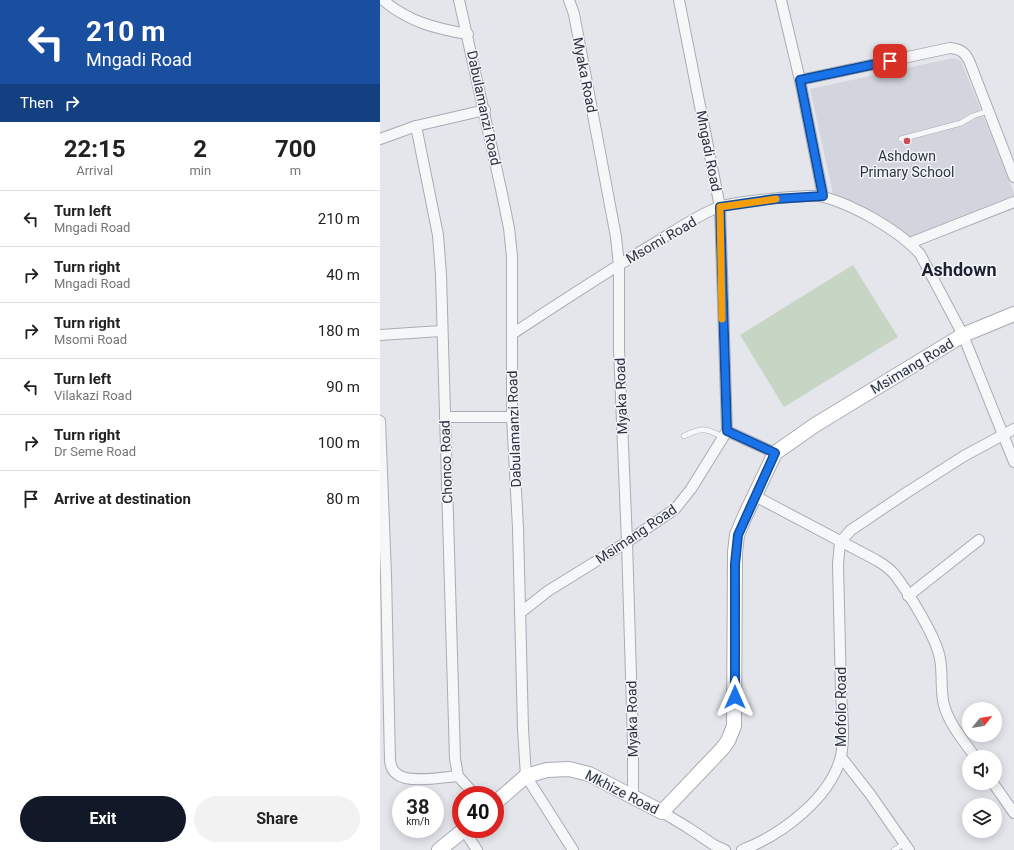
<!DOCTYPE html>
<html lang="en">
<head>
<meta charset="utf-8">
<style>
  body { margin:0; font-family:Roboto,sans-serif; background:#f2f2f2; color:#222; height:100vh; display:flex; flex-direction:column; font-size:15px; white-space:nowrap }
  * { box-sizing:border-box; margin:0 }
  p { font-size:13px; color:#767676 }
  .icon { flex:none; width:22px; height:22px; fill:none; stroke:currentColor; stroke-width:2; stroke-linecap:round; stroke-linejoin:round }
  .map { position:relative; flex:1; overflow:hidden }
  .side { display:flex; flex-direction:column; background:#fff; width:380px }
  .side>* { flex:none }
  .banner { background:#1a4fa0; color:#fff; overflow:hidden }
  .needle { width:26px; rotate:60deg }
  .buttons { position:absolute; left:582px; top:702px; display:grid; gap:8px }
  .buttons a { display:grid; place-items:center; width:40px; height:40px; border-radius:50%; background:#fff; box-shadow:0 2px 10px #0003; font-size:20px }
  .speed { position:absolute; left:12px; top:786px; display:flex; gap:8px; font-size:20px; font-weight:700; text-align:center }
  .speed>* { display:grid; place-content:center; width:52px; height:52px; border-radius:50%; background:#fff; box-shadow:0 2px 10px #0003; line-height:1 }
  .speed small { font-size:10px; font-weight:400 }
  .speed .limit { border:6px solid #d22; background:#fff; color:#111 }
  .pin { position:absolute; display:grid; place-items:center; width:34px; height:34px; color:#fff; margin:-17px; border-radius:8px; box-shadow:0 2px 6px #0006 }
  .me { position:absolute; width:44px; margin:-22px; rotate:0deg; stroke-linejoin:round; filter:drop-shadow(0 0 3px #0008) }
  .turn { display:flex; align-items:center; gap:14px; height:84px; padding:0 20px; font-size:18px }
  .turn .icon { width:52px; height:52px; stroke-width:2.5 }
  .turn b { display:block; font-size:28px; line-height:34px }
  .then { display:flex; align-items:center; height:38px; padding:0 20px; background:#0003; gap:8px; font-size:15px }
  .eta { display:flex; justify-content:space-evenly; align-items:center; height:68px; text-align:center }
  .eta b { font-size:24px; font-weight:700; line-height:28px }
  .cta { display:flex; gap:8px; margin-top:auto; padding:8px 20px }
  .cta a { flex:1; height:46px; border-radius:24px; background:#111827; color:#fff; font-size:16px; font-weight:700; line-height:46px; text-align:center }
  .cta a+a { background:#f2f2f2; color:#222 }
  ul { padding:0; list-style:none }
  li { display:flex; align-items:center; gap:12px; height:56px; padding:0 20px; border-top:1px solid #e0e0e0 }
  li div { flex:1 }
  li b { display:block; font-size:15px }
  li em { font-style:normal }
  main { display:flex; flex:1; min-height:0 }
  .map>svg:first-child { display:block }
  .built { fill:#d2d5dd }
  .green { fill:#c7d5c5 }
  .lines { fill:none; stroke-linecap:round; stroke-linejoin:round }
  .lane-casing { stroke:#a9acb5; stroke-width:6 }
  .street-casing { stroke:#a9acb5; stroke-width:12 }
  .secondary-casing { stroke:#a9acb5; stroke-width:16 }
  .lane { stroke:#f6f7f9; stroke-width:5 }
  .street { stroke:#f6f7f9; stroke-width:10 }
  .secondary { stroke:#fff; stroke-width:14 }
  .route-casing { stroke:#114b97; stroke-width:10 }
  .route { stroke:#1a73e8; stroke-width:7 }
  .slow { stroke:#f59e0b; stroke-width:7 }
  .poi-dot { fill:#cc4d53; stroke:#f3f5f8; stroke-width:1.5 }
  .labels { text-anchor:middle; stroke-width:3; stroke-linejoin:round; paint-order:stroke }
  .street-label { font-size:14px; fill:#2b3243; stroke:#f3f5f8 }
  .poi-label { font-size:14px; fill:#2b3243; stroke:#f3f5f8 }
  .district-label { font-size:18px; font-weight:bold; fill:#1d2334; stroke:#f3f5f8 }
</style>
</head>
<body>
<main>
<section class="side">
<div class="banner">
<div class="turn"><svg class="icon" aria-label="left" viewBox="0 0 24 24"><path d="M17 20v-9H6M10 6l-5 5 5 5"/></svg><div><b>210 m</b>Mngadi Road</div></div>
<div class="then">Then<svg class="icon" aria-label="right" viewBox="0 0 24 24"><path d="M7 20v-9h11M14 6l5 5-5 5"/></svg></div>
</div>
<div class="eta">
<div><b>22:15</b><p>Arrival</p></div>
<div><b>2</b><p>min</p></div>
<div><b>700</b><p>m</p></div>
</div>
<ul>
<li><svg class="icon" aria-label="left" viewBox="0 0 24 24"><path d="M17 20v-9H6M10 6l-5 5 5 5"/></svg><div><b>Turn left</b><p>Mngadi Road</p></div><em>210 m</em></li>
<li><svg class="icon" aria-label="right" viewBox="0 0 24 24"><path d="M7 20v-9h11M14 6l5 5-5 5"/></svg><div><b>Turn right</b><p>Mngadi Road</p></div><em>40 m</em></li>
<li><svg class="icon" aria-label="right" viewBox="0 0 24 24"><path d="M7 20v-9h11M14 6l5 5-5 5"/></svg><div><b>Turn right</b><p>Msomi Road</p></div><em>180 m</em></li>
<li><svg class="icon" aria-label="left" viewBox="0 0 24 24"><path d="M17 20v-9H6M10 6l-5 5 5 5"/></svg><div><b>Turn left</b><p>Vilakazi Road</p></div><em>90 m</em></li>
<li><svg class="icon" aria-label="right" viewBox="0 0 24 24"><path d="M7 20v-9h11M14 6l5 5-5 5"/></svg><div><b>Turn right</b><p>Dr Seme Road</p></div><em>100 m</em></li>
<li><svg class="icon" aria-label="arrive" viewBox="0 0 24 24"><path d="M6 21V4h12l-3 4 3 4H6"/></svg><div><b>Arrive at destination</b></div><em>80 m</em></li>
</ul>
<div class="cta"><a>Exit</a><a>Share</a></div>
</section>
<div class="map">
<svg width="634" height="850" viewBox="0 0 634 850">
  <rect width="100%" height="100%" fill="#e4e6eb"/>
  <path class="built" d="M573 58 581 61 634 193V199L531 240 496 215 453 194 430 89Z"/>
  <path class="green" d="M473 265 518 337 404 407 360 335Z"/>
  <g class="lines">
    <defs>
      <g id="lane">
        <path d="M521 139 581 123 593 116 608 111"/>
        <path d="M304 436C322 427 325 428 343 437"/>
        <path d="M514 850 525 843"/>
      </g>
      <g id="street">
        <path d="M3 0C27 21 56 29 88 34"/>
        <path d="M79 0 121 189 129 228 132 256V417L138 528 143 729 146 776 193 850"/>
        <path d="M189 0 194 14 236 237 239 265V349L247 542 253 743V796"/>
        <path d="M299 0 340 207 347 431"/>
        <path d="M401 0 420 80 443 196"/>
        <path d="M420 80 570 48C581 49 586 53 590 63L634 177"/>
        <path d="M36 126 58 235 61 275 75 759 78 776 95 795"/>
        <path d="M0 139 36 126 105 110"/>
        <path d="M530 243 634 202"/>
        <path d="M132 334C178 304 223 274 270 246 292 233 315 216 339 207 353 202 432 193 444 197 474 205 520 231 540 254L583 335 634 462"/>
        <path d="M0 335 61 331"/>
        <path d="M65 417H132"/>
        <path d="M0 421 6 575 10 761C11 766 12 771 17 774 28 784 64 777 78 776"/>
        <path d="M347 431 395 453"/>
        <path d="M375 496 496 560C503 564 510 569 515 575 528 592 557 638 560 659 563 674 560 690 564 705 569 724 584 741 595 757"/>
        <path d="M460 542 471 530 526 493 584 456 634 429"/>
        <path d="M528 596 599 540"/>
        <path d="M140 613 168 591 247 542 295 509 311 489 347 431"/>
        <path d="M461 757 490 794 529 850"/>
        <path d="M613 783 634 813"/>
        <path d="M282 812 307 827 334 845 345 850"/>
        <path d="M84 830 97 850"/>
        <path d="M362 850C401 835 451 798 461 756 465 736 462 713 461 692 460 649 459 607 458 564L460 542"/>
      </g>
      <g id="secondary">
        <path d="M115 803 146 776 167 770 189 769 209 774 282 812 342 749 348 741 354 726 355 552 357 535 364 518 395 453 435 425 583 335 634 314"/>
        <path d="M59 850 85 829"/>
      </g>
    </defs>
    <use href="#lane" class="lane-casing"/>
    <use href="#street" class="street-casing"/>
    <use href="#secondary" class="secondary-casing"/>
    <use href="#lane" class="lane"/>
    <use href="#street" class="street"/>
    <use href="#secondary" class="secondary"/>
  </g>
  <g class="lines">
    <defs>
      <path id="route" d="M355 697V564L358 535 395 453 347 431 340 207 395 199 443 196 420 80 510 61"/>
    </defs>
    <use href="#route" class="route-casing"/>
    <use href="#route" class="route"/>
    <path class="slow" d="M342 319 340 207 396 199"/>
  </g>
  <circle class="poi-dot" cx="527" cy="141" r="4"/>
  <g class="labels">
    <g class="street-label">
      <text transform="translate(205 75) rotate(79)" y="5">Myaka Road</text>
      <text transform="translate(104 108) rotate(78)" y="5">Dabulamanzi Road</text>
      <text transform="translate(329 151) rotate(79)" y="5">Mngadi Road</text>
      <text transform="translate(281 240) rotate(-30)" y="5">Msomi Road</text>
      <text transform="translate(532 366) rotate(-31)" y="5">Msimang Road</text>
      <text transform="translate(241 396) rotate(-92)" y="5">Myaka Road</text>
      <text transform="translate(134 429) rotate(-92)" y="5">Dabulamanzi Road</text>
      <text transform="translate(66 462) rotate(-92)" y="5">Chonco Road</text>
      <text transform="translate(256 534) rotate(-34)" y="5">Msimang Road</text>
      <text transform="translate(461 707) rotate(-90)" y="5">Mofolo Road</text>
      <text transform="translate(252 719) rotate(-91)" y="5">Myaka Road</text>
      <text transform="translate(242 792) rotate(27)" y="5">Mkhize Road</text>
    </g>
    <g class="poi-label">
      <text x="527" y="161">Ashdown<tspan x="527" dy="16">Primary School</tspan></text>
    </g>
    <g class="district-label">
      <text x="579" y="276">Ashdown</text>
    </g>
  </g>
</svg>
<div class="buttons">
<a><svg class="needle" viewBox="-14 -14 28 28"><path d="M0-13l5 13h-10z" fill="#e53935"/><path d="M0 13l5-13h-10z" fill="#767676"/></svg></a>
<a><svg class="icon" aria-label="sound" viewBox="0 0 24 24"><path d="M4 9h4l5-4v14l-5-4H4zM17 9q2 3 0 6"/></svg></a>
<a><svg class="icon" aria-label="layers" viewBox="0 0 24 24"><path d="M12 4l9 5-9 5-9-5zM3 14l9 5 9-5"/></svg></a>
</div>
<div class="speed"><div>38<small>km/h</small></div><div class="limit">40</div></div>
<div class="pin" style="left:510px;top:61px;background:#d93025"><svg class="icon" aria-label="arrive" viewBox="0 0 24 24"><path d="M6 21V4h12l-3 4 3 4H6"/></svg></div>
<svg class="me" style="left:355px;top:697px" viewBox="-20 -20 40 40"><path d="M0-17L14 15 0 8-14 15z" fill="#1a73e8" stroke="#fff" stroke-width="4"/></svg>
</div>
</main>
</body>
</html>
